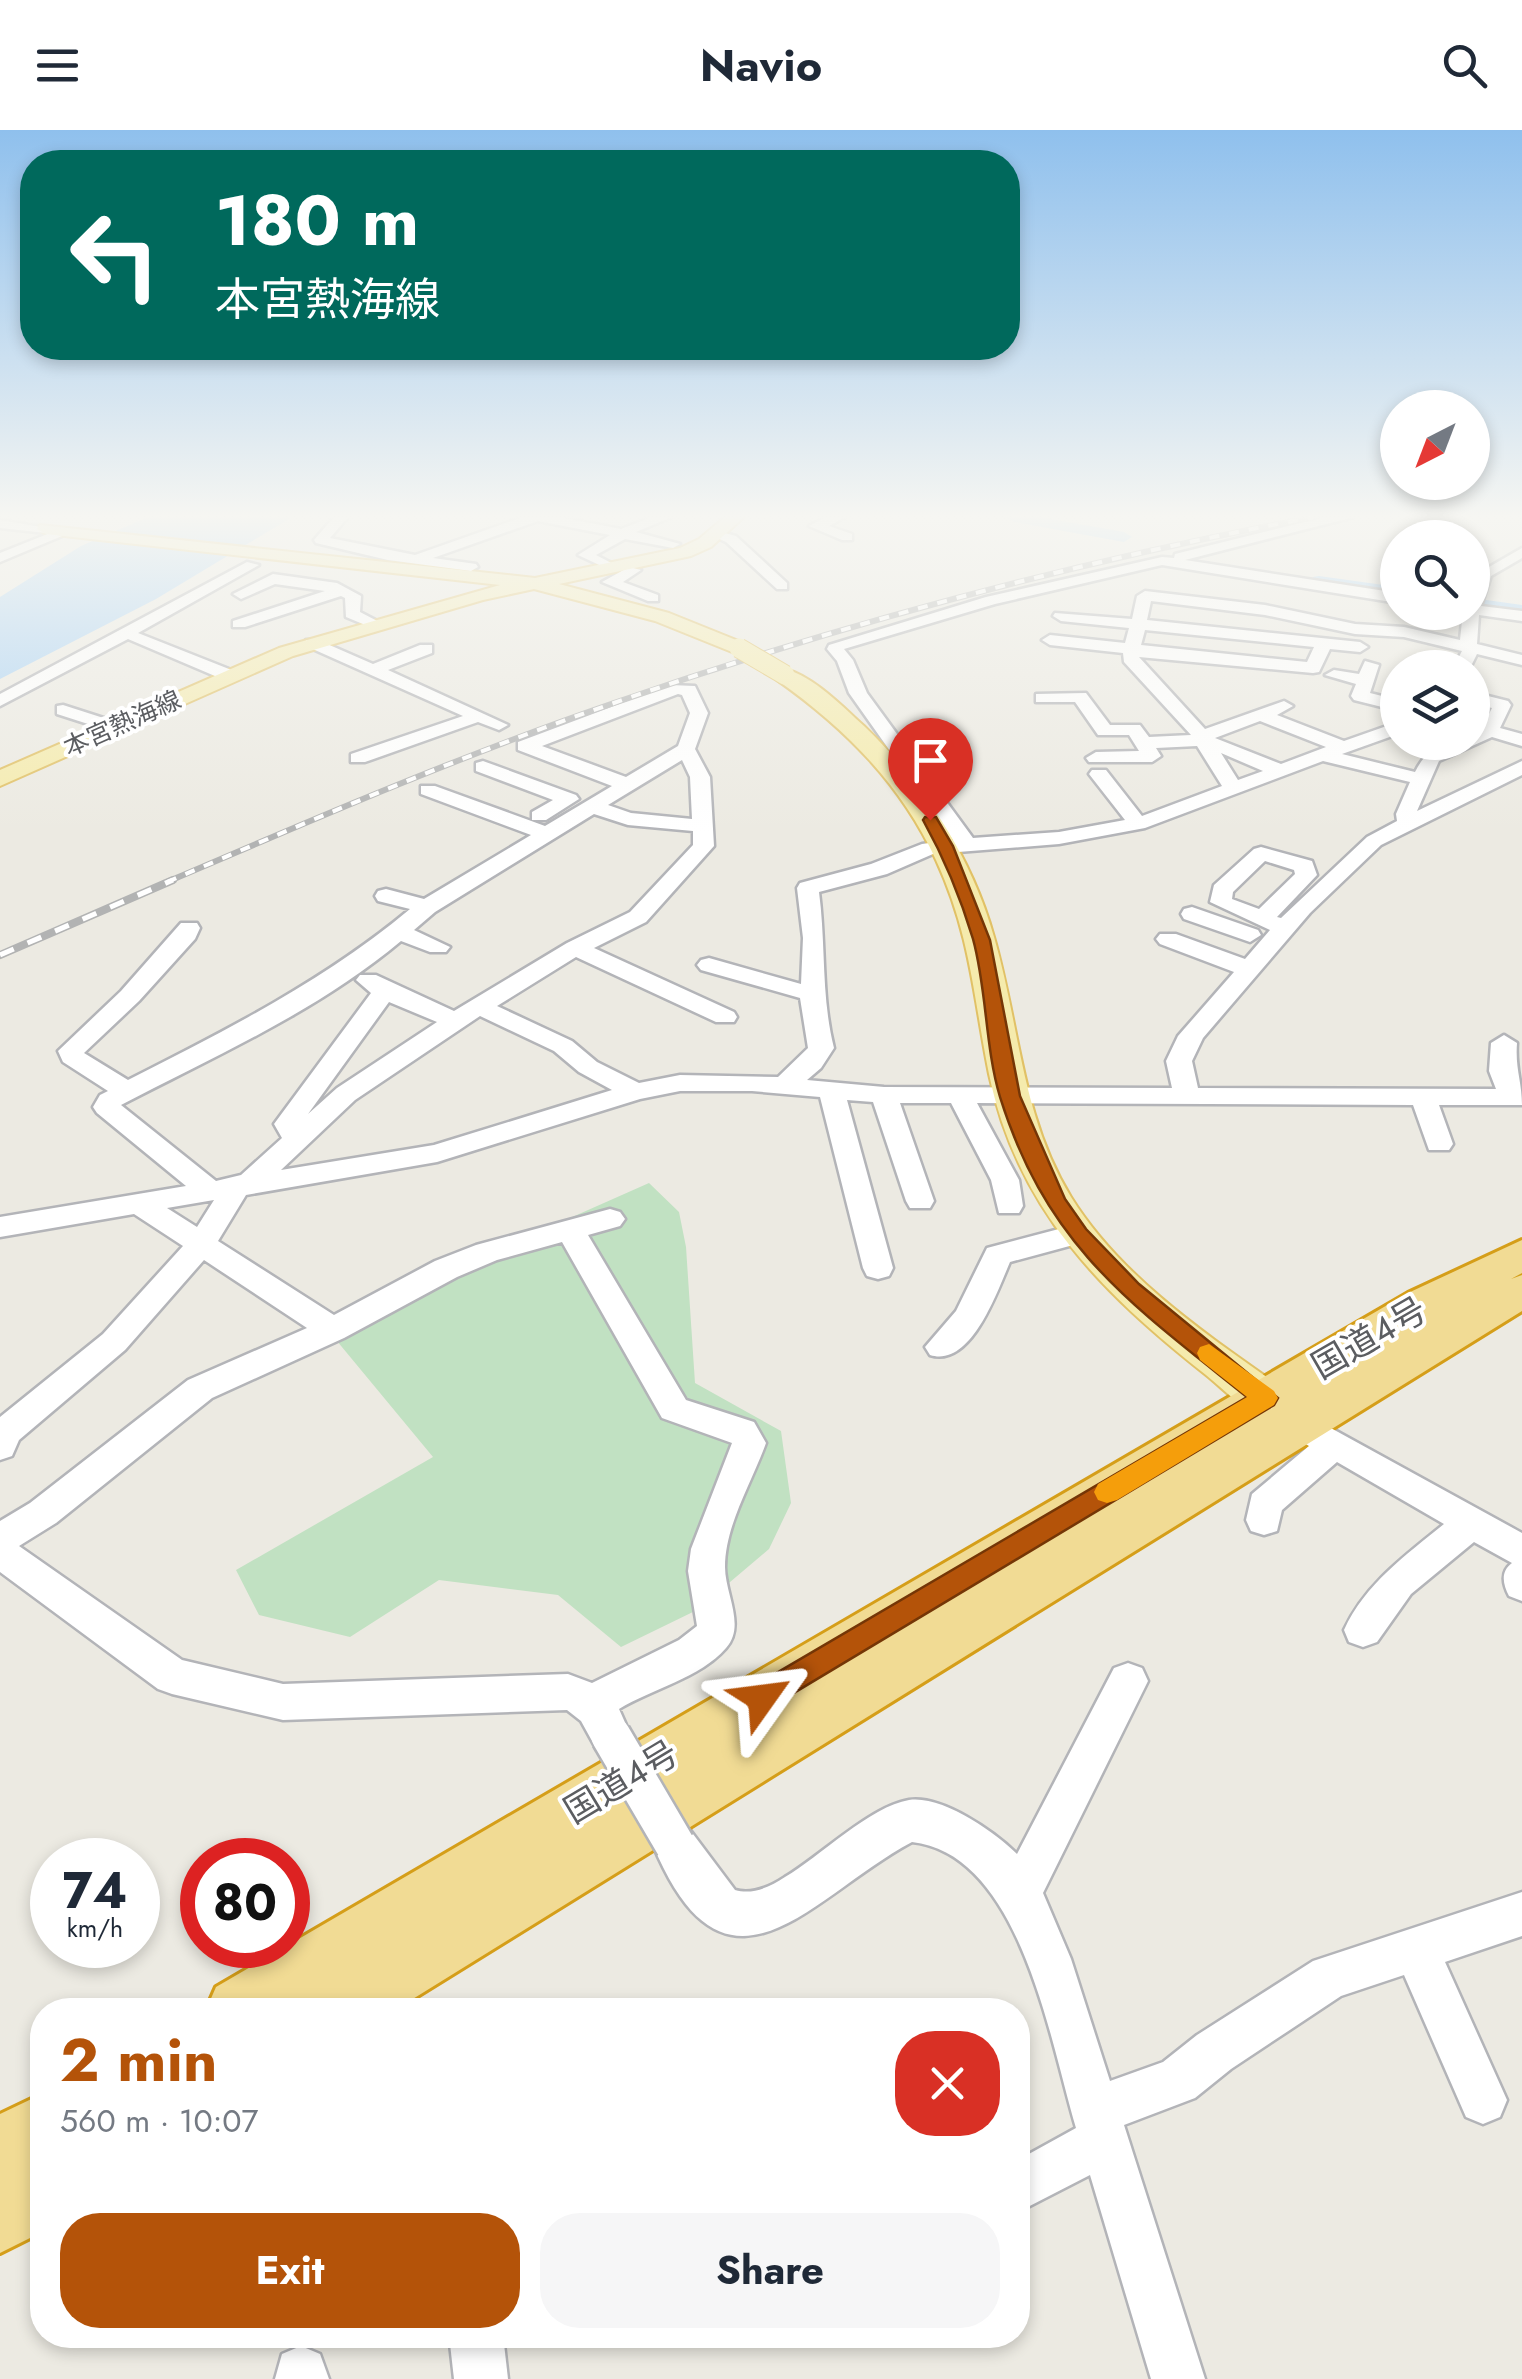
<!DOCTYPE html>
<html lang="en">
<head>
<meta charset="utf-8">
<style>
  body { margin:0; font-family:Jost,"Noto Sans JP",sans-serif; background:#f6f6f7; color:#1f2937; height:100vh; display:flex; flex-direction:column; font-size:38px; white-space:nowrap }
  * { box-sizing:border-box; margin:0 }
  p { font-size:32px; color:#747a83 }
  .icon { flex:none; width:55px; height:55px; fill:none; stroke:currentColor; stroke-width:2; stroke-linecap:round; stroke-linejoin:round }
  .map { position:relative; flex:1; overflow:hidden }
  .details { position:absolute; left:30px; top:1868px; width:1000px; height:350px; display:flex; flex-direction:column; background:#fff; border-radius:40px; box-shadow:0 5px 15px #0003 }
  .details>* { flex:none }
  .hud { position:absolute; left:20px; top:20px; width:1000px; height:210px; border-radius:40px; box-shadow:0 5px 15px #0003; background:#00695c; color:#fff; overflow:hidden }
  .needle { width:65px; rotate:222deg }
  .fabs { position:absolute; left:1380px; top:260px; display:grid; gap:20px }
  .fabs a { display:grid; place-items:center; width:110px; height:110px; border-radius:50%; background:#fff; box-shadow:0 5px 15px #0003; font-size:50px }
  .speed { position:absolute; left:30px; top:1708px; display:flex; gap:20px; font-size:50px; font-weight:700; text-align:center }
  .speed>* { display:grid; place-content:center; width:130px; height:130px; border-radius:50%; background:#fff; box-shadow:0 5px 15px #0003; line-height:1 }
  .speed small { font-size:25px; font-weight:400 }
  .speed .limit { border:15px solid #d22; background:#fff; color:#111 }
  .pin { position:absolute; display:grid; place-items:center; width:85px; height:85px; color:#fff; margin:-102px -42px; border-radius:50% 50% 50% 0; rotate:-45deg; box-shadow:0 0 10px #0007 }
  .pin .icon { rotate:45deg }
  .me { position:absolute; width:110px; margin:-55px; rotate:59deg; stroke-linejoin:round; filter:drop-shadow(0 0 8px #0008) }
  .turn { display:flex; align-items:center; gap:35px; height:210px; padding:0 30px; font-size:45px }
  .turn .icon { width:130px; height:130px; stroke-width:2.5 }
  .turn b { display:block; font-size:70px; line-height:85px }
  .round { display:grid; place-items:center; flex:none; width:105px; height:105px; border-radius:40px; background:#f6f6f7 }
  .overview { display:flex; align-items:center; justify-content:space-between; height:170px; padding:0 30px }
  h1 { font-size:60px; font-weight:700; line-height:75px; color:#b45309 }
  .primary-button { display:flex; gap:20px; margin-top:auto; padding:20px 30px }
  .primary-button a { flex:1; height:115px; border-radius:40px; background:#b45309; color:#fff; font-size:40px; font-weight:700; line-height:115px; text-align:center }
  .primary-button a+a { background:#f6f6f7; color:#1f2937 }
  header { display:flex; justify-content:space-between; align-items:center; height:130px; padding:0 30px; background:#fff; font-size:45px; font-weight:700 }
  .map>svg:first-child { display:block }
  .green { fill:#c1e1c2 }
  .water { fill:#a9d2f5 }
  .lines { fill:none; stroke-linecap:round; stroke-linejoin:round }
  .river { fill:#a9d2f5; fill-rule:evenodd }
  .minor-casing { stroke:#b3b4b8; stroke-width:5 }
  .major-casing { stroke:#e1c166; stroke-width:4 }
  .highway-casing { stroke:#d59e19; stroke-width:6 }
  .minor { fill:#fff; fill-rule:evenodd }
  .major { fill:#f5ebad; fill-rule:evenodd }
  .highway { fill:#f1db94; fill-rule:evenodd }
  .rail-far1-casing { stroke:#b2b3b3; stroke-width:6 }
  .rail-casing { stroke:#b2b3b3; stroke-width:8 }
  .rail-far1 { stroke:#fff; stroke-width:4; stroke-dasharray:10; stroke-linecap:butt }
  .rail { stroke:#fff; stroke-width:5; stroke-dasharray:15; stroke-linecap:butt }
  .minor-bridge-casing { stroke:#b3b4b8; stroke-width:44; stroke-linecap:butt }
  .major-bridge-casing { stroke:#e1c166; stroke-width:21; stroke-linecap:butt }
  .minor-bridge { stroke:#fff; stroke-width:39 }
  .major-bridge { stroke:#f5ebad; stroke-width:19 }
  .route { fill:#b45309; stroke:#753606; stroke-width:2.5 }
  .slow { fill:#f59e0b }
  .labels { text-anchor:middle; stroke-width:8; stroke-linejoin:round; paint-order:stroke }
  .far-street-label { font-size:25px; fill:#5b5d61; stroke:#fff }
  .near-street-label { font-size:35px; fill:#5b5d61; stroke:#fff }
</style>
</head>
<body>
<header><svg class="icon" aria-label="menu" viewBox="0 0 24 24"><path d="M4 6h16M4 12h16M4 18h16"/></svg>Navio<svg class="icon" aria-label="search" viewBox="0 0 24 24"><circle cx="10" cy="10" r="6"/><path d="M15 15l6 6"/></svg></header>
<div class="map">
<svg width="1522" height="2249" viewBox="0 0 1522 2249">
  <rect width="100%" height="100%" fill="#eceae2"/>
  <path class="green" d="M649 1053 679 1082 686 1117 695 1253 781 1301 791 1373 769 1419 697 1480 621 1517 558 1465 439 1450 350 1507 259 1485 236 1440 433 1327 332 1205 462 1136Z"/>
  <path class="water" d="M148 387H292L156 469 0 549V467L81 416Z"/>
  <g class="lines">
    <g class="river">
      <path d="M1006 387H1040L1124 402 1132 407 1124 412 1014 392Z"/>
      <path d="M1319 446 1398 457V467L1313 455V447Z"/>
      <path d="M1472 468 1522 475V487L1472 479Z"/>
    </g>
    <defs>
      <g id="minor">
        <path d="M334 387H348L330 408 415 425 523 387H559L621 399 652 387H672L636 402 680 414 673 418 625 409 596 425 619 437 612 441 578 425 610 405 538 391 433 428 476 434 478 437 471 441 388 430 316 413 314 410Z"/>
        <path d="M826 387H845L829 396 852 404V410H842L809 396Z"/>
        <path d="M1325 387H1354L1185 430 1398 463V473L1162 435 995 474 844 519 853 530 867 563 973 708 1059 702 1125 690 1089 644 1092 640H1106L1142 686 1222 656 1197 616 1156 618 1161 626 1152 632H1089L1086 628 1096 622 1139 621 1129 605H1098L1075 572H1036V564L1086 563 1110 595H1140L1149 607 1191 605 1124 532 1123 523 1050 515 1042 510 1050 505 1125 513 1129 498 1061 491 1053 486 1055 483 1132 489 1137 466 1145 461 1265 475 1355 494 1404 497 1460 510 1463 482H1472L1477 444 1522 418V428L1491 446 1481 476 1522 481V491L1479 485 1477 514 1522 525V535L1477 524 1470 538H1453L1462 521 1404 507 1355 504 1265 485 1151 471 1147 490 1360 512 1368 517 1360 522 1330 519 1319 542 1313 543 1139 527 1205 599 1284 571 1293 576 1277 585 1344 611 1398 592V604L1342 624 1415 642C1427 617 1446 612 1472 612V591L1484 594 1492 578 1472 573V562L1508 571 1511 575 1500 598 1522 604V616L1492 607 1439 631 1417 681 1522 631V645L1381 715 1310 783 1203 908 1192 931 1198 958 1496 959 1489 941 1491 913 1504 905 1517 913C1515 939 1522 951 1522 975H1439L1453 1014 1449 1020H1429L1413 975 977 973 1019 1050 1023 1076 1019 1083H999L991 1050 951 973H900L934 1071 930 1078H910L906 1071 873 972 847 970 893 1138 889 1146 878 1149 867 1146 863 1138 820 967 752 961H680L640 969 437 1032 246 1065 218 1111 334 1185 435 1131 476 1115 610 1079 620 1082 625 1089 620 1096 588 1105 686 1270 754 1292 766 1313C752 1352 725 1395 725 1437 725 1464 746 1496 726 1518 700 1548 652 1559 619 1579L631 1606 625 1620 611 1625 597 1620 581 1591 567 1580 283 1590 172 1564 158 1559 0 1442V1391L30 1373 188 1250 307 1198 204 1130 125 1220 19 1310 12 1326 0 1330V1287L103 1204 183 1116 134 1084 0 1107V1087L186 1056 97 983 93 977 100 965 108 961 63 932 58 921 121 861 181 793H197L200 798 195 809 139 871 84 923 128 950C227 900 325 850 410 779L378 771 375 766 378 761 386 759 424 769 531 705 421 664V656H435L545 696 612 656 518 620V612L670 555 695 556 708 583 695 619 710 647 714 716 646 792 594 818 734 882 737 887 734 892H716L576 827 497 876 572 911 597 932 639 953 680 945 778 947 808 918 800 868 701 840 697 835 701 830 709 828 801 854 803 808 797 758 800 753 871 734 922 714 953 710 849 563 837 531 827 519 829 515 986 467 1162 427 1174 428 1175 424ZM1145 500 1314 517 1307 532 1141 515ZM678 564 682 565 690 583 678 616 626 647 542 616ZM1260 591 1326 617 1281 634 1215 608ZM1221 623 1263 641 1238 650ZM682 630 690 647 692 689 631 683 608 675ZM1323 631 1410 652 1396 684 1397 691 1367 707 1281 788 1277 787 1317 745 1312 731 1261 717 1254 719 1214 755 1210 772 1270 800 1245 829 1176 804H1160L1156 809 1160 814 1234 842 1178 906 1166 931 1172 958 884 957 807 950 821 938 834 918C821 867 826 814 819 762L887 744 933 724 1059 714 1145 698ZM594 684 628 695 693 701V715L630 782 567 813 454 881 376 845H360L356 850 371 863 274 994 282 1008 241 1045 216 1051 121 975C216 926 319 880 401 811L430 822H446L450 817 414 800 435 782ZM1265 731 1294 740 1295 744 1259 779 1232 769 1233 762ZM389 872 437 892 337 958 308 984ZM480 886 554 921 579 942 612 960 434 1015 281 1040 355 970ZM214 1070 197 1097 167 1078ZM562 1112 662 1288 732 1313 691 1419 688 1441 697 1496 679 1510 592 1553 568 1544 283 1554 182 1530 19 1416 56 1393 212 1268 344 1208 457 1147 497 1130Z"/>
        <path d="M0 390 53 399 46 403 0 398Z"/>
        <path d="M713 400 736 406 787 453V459H777L726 412 713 406Z"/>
        <path d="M50 403 62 406 0 432V423Z"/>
        <path d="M247 432 259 435 138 503 234 541V549H222L128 509 0 576V564Z"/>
        <path d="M629 437 641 440 623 452 658 465V471H648L602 452Z"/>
        <path d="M273 444 337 453 361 466 360 482 383 494 375 499 346 487 345 468 341 466 245 497H233V491L325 461 275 454 241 469 233 464Z"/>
        <path d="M306 510H318L373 534 420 515H432V523L388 540 508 595 499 600 478 592 365 632H351V624L463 586 306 516Z"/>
        <path d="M1365 531 1379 535 1370 563 1398 570V581L1354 570 1351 566 1356 554 1325 545 1334 540 1359 544Z"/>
        <path d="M63 575 119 593 122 597 113 602 57 584V576Z"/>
        <path d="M483 631 576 665 579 669 546 690H532V682L553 670 476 641V633Z"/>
        <path d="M1192 777 1258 800 1261 805 1250 812 1184 789 1181 784 1184 779Z"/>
        <path d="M1078 1094 1088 1097 1093 1104 1088 1111 1010 1132C997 1162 971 1238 930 1225L925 1217 956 1181 987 1118Z"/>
        <path d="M1298 1280 1522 1403V1471L1509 1466C1503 1454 1500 1442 1512 1433L1474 1412 1411 1464 1377 1512 1363 1517 1349 1512 1344 1500C1365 1454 1406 1425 1444 1394L1337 1332 1282 1380 1277 1401 1264 1405 1251 1401 1246 1390 1252 1364 1309 1316 1286 1302 1281 1293 1286 1284Z"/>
        <path d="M1128 1533 1142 1538 1148 1551 1043 1763 1071 1829 1110 1951 1163 1932 1197 1905 1313 1831 1522 1762V1806L1445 1832 1507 1970 1500 1987 1483 1994 1466 1987 1404 1845 1341 1866 1231 1939 1195 1968 1124 1995 1205 2249H1151L1090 2045 1018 2082V2030L1076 1998C1050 1912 1021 1724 912 1712 813 1764 727 1893 653 1715L660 1700 675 1694 690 1700 735 1760C753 1765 770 1757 785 1747 819 1727 871 1676 909 1670 942 1665 995 1702 1017 1724L1114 1538Z"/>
        <path d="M449 2205H503L508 2249H454Z"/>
        <path d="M301 2216 320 2224 329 2249H275L282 2224Z"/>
      </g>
      <g id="major">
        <path d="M725 387H744L711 417 691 426 559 454 669 483 746 514 749 518 746 522H732L655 491 534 459 483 470 293 526 0 656V640L279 518 500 455 46 404 37 399 40 395 535 448 680 418 699 409Z"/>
        <path d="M785 539C813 546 843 577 864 596 923 652 972 728 994 807 1020 896 1021 986 1071 1067 1125 1154 1221 1214 1302 1272L1308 1284 1302 1296C1268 1306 1232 1266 1206 1245 1102 1163 1017 1079 989 944 973 865 971 806 936 730 901 654 845 598 777 550L774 545Z"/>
      </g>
      <g id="highway">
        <path d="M1522 1110V1143L1511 1149 1522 1145V1181L395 1880H206L216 1857 1408 1163Z"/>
        <path d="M42 1964V2102L0 2123V1984Z"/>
      </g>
    </defs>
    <use href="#minor" class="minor-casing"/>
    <use href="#major" class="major-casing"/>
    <use href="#highway" class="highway-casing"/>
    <use href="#minor" class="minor"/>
    <use href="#major" class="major"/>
    <use href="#highway" class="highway"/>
    <defs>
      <path id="rail-far1" d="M167 752C314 689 460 626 611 574 841 494 1075 432 1314 387"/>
      <path id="rail" d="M0 825 173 750"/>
    </defs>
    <use href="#rail-far1" class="rail-far1-casing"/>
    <use href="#rail" class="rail-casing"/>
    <use href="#rail-far1" class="rail-far1"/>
    <use href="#rail" class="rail"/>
    <defs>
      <path id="minor-bridge" d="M611 1606 675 1715"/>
      <path id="major-bridge" d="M739 518 785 545"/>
    </defs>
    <use href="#minor-bridge" class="minor-bridge-casing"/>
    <use href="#major-bridge" class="major-bridge-casing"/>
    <use href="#minor-bridge" class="minor-bridge"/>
    <use href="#major-bridge" class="major-bridge"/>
  </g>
  <linearGradient id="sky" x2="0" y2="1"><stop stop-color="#8fc0ed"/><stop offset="0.55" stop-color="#f6f6f2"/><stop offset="1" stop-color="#f6f6f2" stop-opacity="0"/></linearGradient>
  <rect width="1522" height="702" fill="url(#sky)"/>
  <path class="route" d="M925 687H936L953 716 990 810 1020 966 1065 1069 1086 1099 1139 1154 1278 1268 1274 1275 762 1582 751 1578 747 1568 751 1558 1247 1267C1131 1174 1047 1117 1000 967 985 917 987 860 973 809 961 769 943 726 923 690Z"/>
  <path class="slow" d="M1209 1214 1274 1261 1278 1268 1274 1275 1117 1370 1107 1373 1098 1370 1094 1362 1098 1354 1247 1267 1200 1230 1197 1223 1200 1217Z"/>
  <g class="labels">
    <g class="far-street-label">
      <text transform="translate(122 593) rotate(-24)" y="9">本宮熱海線</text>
    </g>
    <g class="near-street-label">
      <text transform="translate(1369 1208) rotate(-30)" y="12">国道4号</text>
      <text transform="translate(621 1652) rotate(-31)" y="12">国道4号</text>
    </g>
  </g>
</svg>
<div class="fabs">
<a><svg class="needle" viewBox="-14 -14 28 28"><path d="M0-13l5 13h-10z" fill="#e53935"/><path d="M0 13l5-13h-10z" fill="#747a83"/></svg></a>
<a><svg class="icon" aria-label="search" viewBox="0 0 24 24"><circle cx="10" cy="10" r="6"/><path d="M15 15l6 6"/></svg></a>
<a><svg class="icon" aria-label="layers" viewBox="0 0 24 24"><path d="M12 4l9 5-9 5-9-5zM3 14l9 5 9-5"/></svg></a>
</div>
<div class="speed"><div>74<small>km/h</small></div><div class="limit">80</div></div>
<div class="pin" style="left:930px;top:690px;background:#d93025"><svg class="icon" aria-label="arrive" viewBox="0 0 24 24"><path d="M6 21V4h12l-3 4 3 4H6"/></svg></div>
<svg class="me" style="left:762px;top:1568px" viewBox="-20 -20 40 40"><path d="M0-17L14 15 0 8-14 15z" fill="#b45309" stroke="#fff" stroke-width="4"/></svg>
<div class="hud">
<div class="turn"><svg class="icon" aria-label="left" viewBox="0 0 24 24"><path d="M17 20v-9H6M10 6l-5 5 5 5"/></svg><div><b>180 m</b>本宮熱海線</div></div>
</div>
<section class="details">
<div class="overview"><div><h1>2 min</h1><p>560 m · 10:07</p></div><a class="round" style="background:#d93025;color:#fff"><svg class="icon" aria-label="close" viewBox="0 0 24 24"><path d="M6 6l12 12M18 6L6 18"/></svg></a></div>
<div class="primary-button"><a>Exit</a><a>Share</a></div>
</section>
</div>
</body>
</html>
